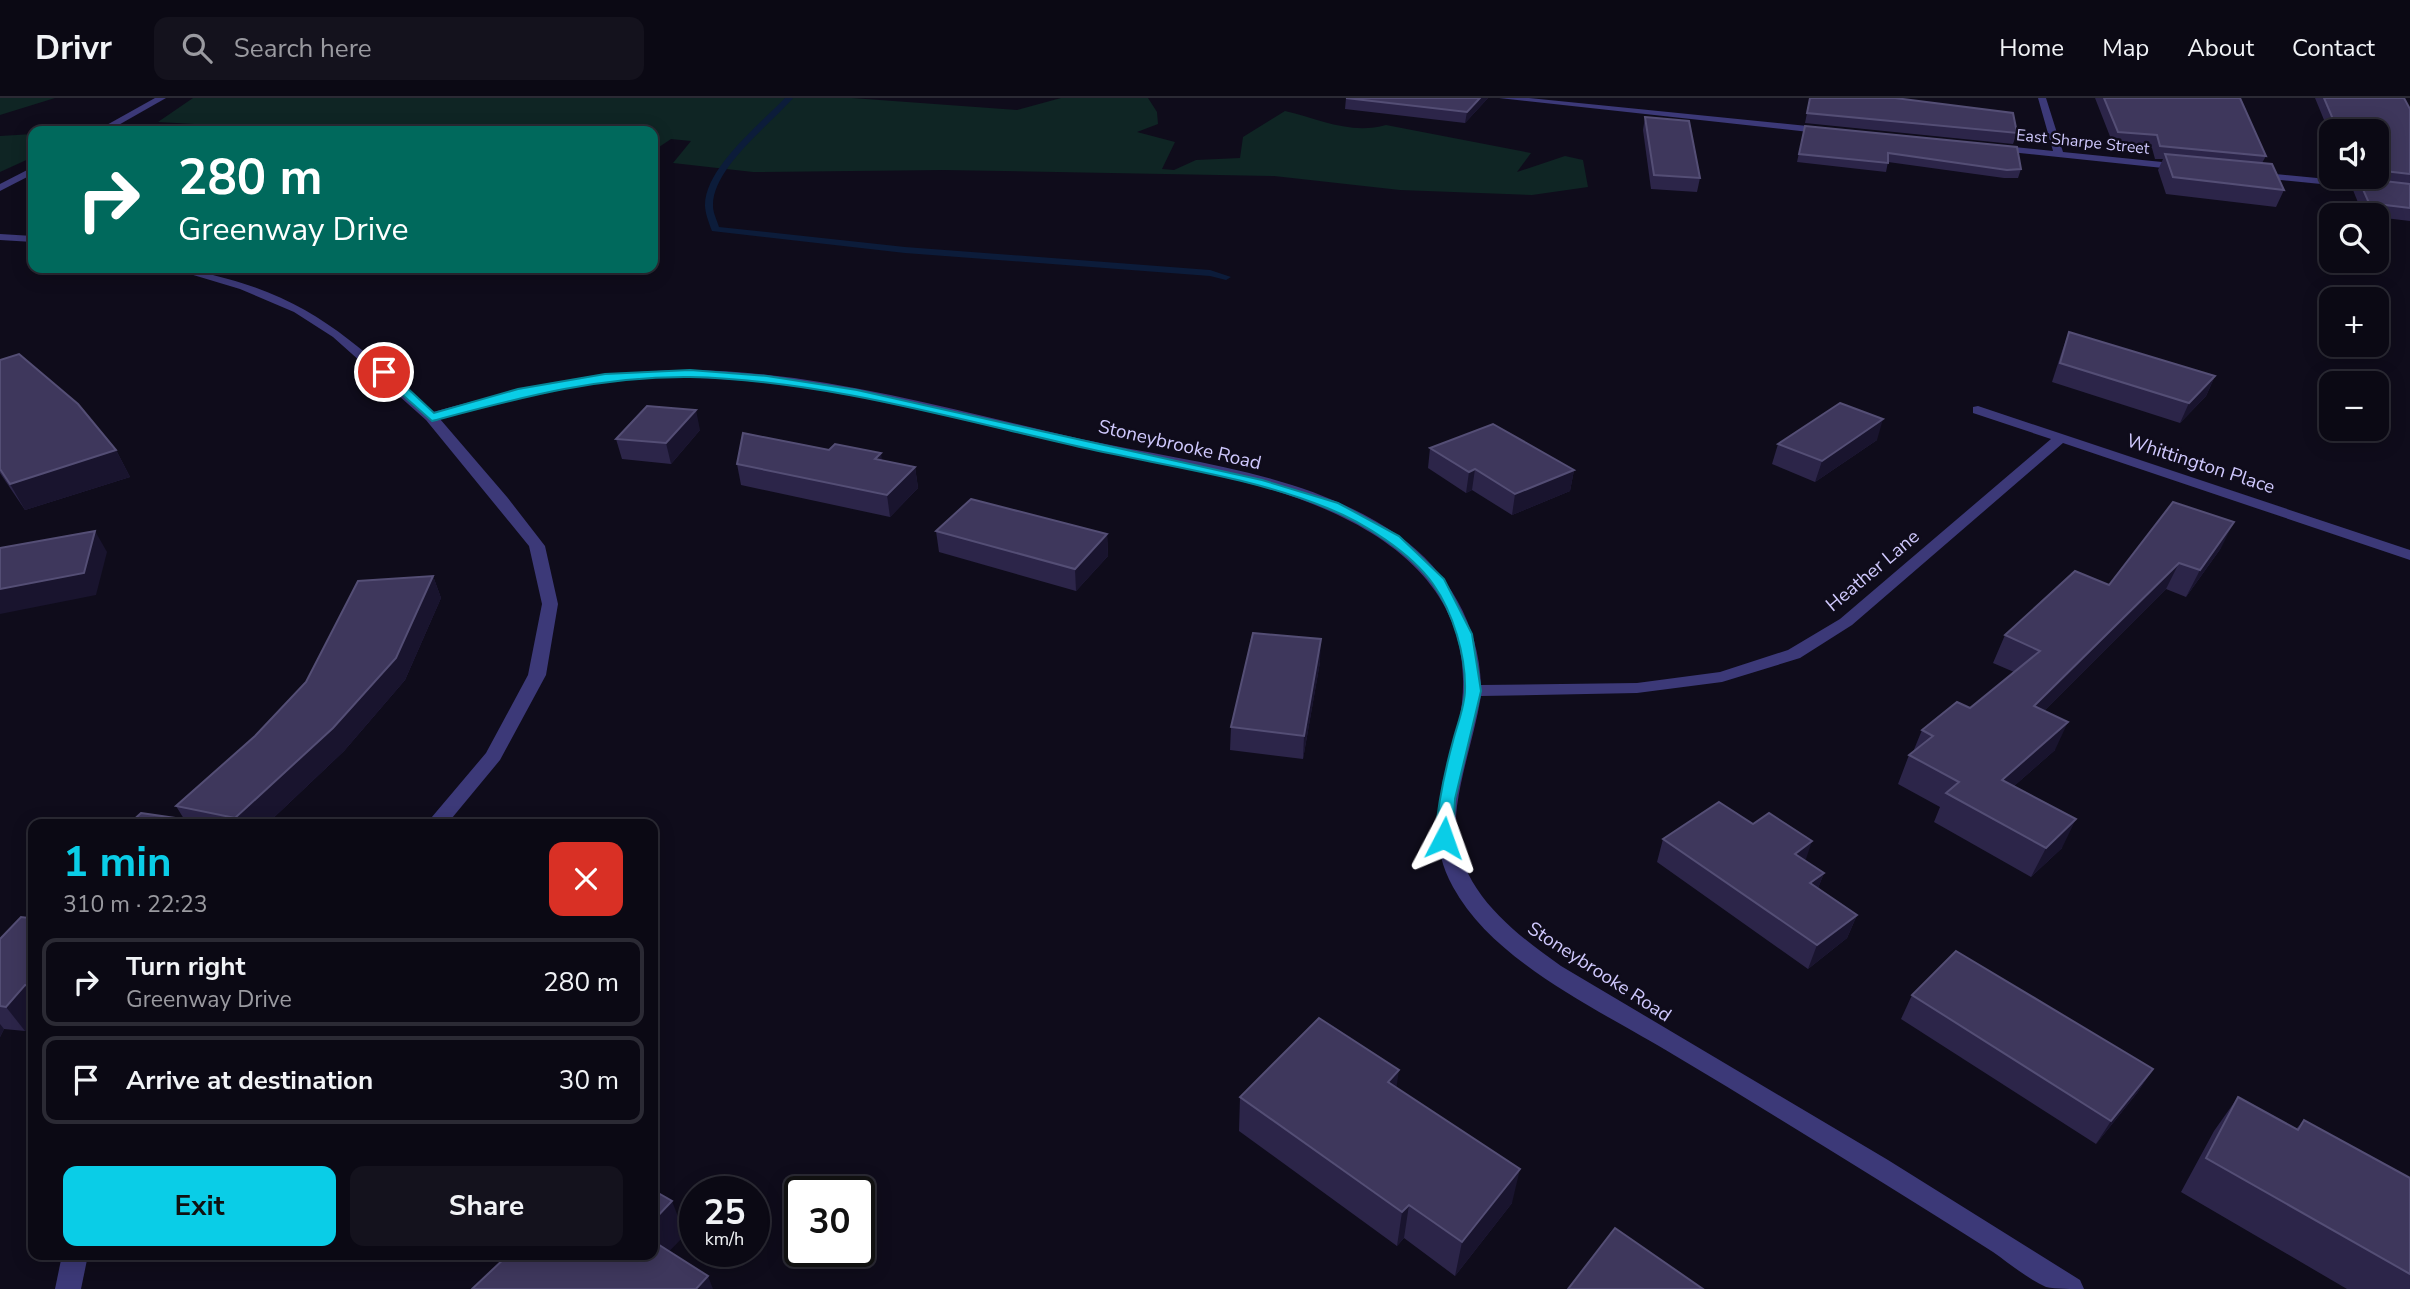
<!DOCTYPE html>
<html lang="en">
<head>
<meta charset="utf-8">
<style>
  body { margin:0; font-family:"Nunito Sans",sans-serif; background:#14121d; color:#f1f3f6; height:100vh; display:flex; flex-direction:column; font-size:26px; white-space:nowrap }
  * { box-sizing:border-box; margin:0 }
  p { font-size:23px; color:#9a9aa0 }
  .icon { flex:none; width:38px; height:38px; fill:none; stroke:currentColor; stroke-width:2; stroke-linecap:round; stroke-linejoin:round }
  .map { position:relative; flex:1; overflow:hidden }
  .details { position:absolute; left:28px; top:721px; width:630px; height:441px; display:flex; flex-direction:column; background:#0b0914; border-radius:14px; box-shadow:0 4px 18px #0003,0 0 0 2px #2b2a34 }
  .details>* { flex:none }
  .hud { position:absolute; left:28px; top:28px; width:630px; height:147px; border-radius:14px; box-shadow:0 4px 18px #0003,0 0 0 2px #2b2a34; background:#00695c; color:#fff; overflow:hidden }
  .buttons { position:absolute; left:2319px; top:21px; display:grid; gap:14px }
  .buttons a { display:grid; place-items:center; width:70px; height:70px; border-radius:14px; background:#0b0914; box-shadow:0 4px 18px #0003,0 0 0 2px #2b2a34; font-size:35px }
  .speed { position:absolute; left:679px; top:1078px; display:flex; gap:14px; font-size:35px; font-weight:700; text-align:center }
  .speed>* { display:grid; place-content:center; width:91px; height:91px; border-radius:50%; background:#0b0914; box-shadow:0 4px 18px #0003,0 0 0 2px #2b2a34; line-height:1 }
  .speed small { font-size:18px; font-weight:400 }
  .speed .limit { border:4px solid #111; border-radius:10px; background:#fff; color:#111 }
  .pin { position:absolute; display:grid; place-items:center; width:60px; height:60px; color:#fff; margin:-30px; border:4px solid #fff; border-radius:50%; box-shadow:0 2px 7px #0007 }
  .me { position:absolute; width:77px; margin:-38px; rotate:4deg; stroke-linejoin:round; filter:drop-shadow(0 0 5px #0008) }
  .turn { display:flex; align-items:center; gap:24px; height:147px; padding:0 35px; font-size:32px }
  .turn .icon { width:91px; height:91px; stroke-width:2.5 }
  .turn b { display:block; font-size:49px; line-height:60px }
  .round { display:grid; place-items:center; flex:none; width:74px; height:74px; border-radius:14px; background:#14121d }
  .overview { display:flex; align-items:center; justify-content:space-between; height:119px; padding:0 35px }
  h1 { font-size:42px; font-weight:700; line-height:52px; color:#0acde7 }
  .button { display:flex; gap:14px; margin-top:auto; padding:14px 35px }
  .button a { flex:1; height:80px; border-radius:14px; background:#0acde7; color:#111; font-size:28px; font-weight:700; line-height:80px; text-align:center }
  .button a+a { background:#14121d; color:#f1f3f6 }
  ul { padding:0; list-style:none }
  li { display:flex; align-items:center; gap:21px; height:88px; margin:0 14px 10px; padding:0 21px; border:4px solid #2b2a34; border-radius:14px }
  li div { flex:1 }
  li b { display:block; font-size:26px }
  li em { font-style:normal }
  header { display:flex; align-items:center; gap:42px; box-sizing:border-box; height:98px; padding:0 35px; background:#0b0914; border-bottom:2px solid #2b2a34 }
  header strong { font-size:33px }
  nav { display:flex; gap:38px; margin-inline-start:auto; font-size:24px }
  .search { width:490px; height:63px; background:#14121d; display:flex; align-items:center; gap:18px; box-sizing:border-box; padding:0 24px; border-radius:14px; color:#9a9aa0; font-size:26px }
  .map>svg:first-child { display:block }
  .green { fill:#0f2524 }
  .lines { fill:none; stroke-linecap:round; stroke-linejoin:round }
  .stream { fill:#0c1c3a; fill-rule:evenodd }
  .minor { fill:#3c3978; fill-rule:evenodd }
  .tertiary { fill:#3c3978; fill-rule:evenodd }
  .wall { fill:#2c2549 }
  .shaded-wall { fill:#19142e }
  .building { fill:#3e375c; stroke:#544e75; stroke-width:2 }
  .route { fill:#0acde7; stroke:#068596; stroke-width:2 }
  .labels { text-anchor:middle; stroke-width:5; stroke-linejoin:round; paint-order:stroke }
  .far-street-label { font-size:16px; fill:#cfc8fd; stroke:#0f0c1b }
  .street-label { font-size:19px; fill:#cfc8fd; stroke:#0f0c1b }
</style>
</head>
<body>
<header>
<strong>Drivr</strong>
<div class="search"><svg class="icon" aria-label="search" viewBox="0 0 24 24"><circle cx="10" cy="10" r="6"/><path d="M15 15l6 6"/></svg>Search here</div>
<nav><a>Home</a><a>Map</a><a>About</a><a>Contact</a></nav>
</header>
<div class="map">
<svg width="2410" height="1191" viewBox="0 0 2410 1191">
  <rect width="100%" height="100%" fill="#0f0c1b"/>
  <g class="green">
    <path d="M0 0H55L0 17Z"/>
    <path d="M193 0H852L1017 12 1061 0H1148L1157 14 1158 26 1137 34 1175 44 1162 71 1174 72 1196 62 1240 60 1243 39 1285 13C1320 21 1350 37 1386 27L1531 55 1517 74 1565 58 1583 62 1588 89 1532 97 1400 92 1274 78 943 72 753 74 673 65 691 43 671 41 653 53V33H316L158 24Z"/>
    <path d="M33 36V59L0 74V38Z"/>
  </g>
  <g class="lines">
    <path class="stream" d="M785 0H793C770 27 712 70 713 108 713 115 717 122 719 129L905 149 1210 172 1231 179 1226 182 1210 178 905 155 712 133C709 125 705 115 705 107 705 70 761 25 785 0Z"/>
    <g class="minor">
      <path d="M1499 0H1529L1827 30 1832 33 1827 36Z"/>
      <path d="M2038 0H2046L2063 54 2182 66 2187 69 2182 72 1991 52V48L1994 47 2053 53Z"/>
      <path d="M2255 74 2410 89V95L2251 79V75Z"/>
      <path d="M0 136 33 138V144L0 142Z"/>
      <path d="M170 170C190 169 209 176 228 181 320 206 364 254 433 314 517 291 601 272 688 272 821 273 952 312 1081 341 1187 364 1308 374 1399 438 1448 473 1479 527 1481 587L1637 585 1720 574 1788 552 1840 521 2051 341 1973 315V309L1978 308 2410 452V462L2063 345 1852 527 1800 560 1722 584 1637 595 1481 598C1475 635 1462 671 1457 708 1447 783 1507 830 1561 868L1888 1062 2080 1182 2084 1191C2073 1191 2056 1191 2046 1189 2028 1181 2010 1166 1993 1154 1956 1130 1918 1107 1880 1083 1812 1041 1743 998 1674 957 1602 913 1495 866 1453 789 1422 732 1445 687 1458 629 1488 491 1382 425 1267 390 1192 370 1115 357 1040 340 914 311 788 276 658 280 584 283 511 301 440 321L507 399 545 448 558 506 546 577 500 662 447 726H426L486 655 528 577 542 506 529 448 426 322 333 239 294 214 240 191Z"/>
      <path d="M62 1157H88L81 1191H55Z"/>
    </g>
    <g class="tertiary">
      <path d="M155 0H166L108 33H96Z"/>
      <path d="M33 69V76L0 93V86Z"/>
    </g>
  </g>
  <g class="wall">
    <path d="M1346 0H1488L1465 25 1345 11Z"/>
    <path d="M1810 0 2017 35 2013 46 1805 25Z"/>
    <path d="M2095 0H2240L2266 58 2262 65 2284 92 2276 109 2166 96 2158 72 2163 61H2155L2152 50 2113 46Z"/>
    <path d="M2315 0H2404L2410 11V123L2376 119V117H2363L2353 92 2358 81 2348 80 2347 79H2376V33H2331V39Z"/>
    <path d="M1645 19 1700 80 1697 94 1651 91 1643 32Z"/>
    <path d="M1803 36 2021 71 2018 80H2004L1888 64 1886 74 1797 64Z"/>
    <path d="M2069 234 2215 278 2206 298 2180 325 2052 284 2062 253Z"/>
    <path d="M0 262 116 352 130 379 25 412 0 375Z"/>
    <path d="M700 332 671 366 622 361 616 341Z"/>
    <path d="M1877 342 1815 384 1772 366 1778 346Z"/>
    <path d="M1430 350 1574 372 1570 393 1512 417 1472 392 1466 395 1428 370Z"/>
    <path d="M882 362 915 369 918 390 890 419 741 387 737 366Z"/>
    <path d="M936 433 1107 436 1108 458 1076 493 939 454Z"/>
    <path d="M2221 450 2186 499 2166 491 2044 613 2055 652 2014 688 2062 750 2031 779 1934 724 1940 709 1898 686 1909 657 1913 654 1922 632 1970 610 2014 574 1993 565 2005 537 2109 487Z"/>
    <path d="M433 478 441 500 405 582 344 653 267 726H129L184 721 176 708 255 638Z"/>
    <path d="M1320 564 1303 661 1230 652 1231 629Z"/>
    <path d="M1663 741 1805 763 1824 775 1818 790 1857 817 1847 840 1808 871 1657 764Z"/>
    <path d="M33 816V923L25 933 4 931 0 939V841Z"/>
    <path d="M1912 897 2153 971 2137 995 2096 1046 1901 921Z"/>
    <path d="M1397 990 1512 1105 1455 1178 1404 1140 1397 1148 1239 1033 1240 999Z"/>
    <path d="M2238 999 2296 1031 2304 1022 2410 1080V1191H2347L2181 1094 2214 1033Z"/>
  </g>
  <g class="shaded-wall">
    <path d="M1480 0H1488L1465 25 1467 14Z"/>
    <path d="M2215 278 2206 298 2180 325 2189 305Z"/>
    <path d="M696 312 700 332 671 366 666 345Z"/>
    <path d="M1883 321 1877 342 1815 384 1822 363Z"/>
    <path d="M116 352 130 379 25 412 10 386Z"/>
    <path d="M881 355 884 376 875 361Z"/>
    <path d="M915 369 918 390 890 419 887 397Z"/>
    <path d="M1475 371 1472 392 1466 395 1469 374Z"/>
    <path d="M1574 372 1570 393 1512 417 1515 396Z"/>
    <path d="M2234 424 2221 450 2186 499 2200 472Z"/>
    <path d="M95 433 107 454 96 497 0 516V491Z"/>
    <path d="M1107 436 1108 458 1076 493 1075 471Z"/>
    <path d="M2179 465 2166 491 2022 635 2034 608Z"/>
    <path d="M433 478 441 500 405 582 344 653 267 726H239L235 720Z"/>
    <path d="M1321 541 1320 564 1303 661 1304 638Z"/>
    <path d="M2068 624 2055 652 1989 710 2002 682Z"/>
    <path d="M2076 721 2062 750 2031 779 2046 750Z"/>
    <path d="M1812 743 1804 767 1795 756Z"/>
    <path d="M1824 775 1815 798 1810 785Z"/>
    <path d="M1857 817 1847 840 1808 871 1817 847Z"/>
    <path d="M25 887 33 898V923L25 933 6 909Z"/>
    <path d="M0 926 4 931 0 939Z"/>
    <path d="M2153 971 2137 995 2096 1046 2111 1023Z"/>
    <path d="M1399 972 1394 1006 1388 984Z"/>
    <path d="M1520 1071 1512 1105 1455 1178 1462 1144Z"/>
    <path d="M672 1103 685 1137 655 1168 653 1157V1123Z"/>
    <path d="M1409 1107 1404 1140 1397 1148 1402 1114Z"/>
    <path d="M708 1178 713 1191H696Z"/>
  </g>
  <g class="building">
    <path d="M1346 0H1480L1467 14Z"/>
    <path d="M1810 0H1895L2013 15 2017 35 1807 15Z"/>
    <path d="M2104 0H2240L2266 58 2160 48 2157 37 2118 34Z"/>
    <path d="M2324 0H2404L2410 11V76L2376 72V33H2338Z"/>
    <path d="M1645 19 1689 23 1700 80 1654 77Z"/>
    <path d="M1805 28 2017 49 2021 71 2007 72 1888 55V65L1799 56Z"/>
    <path d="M2165 56 2272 66 2284 92 2173 79Z"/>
    <path d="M2358 80 2410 86V110L2369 105Z"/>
    <path d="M2069 234 2215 278 2189 305 2060 265Z"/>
    <path d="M19 256 78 306 116 352 10 386 0 371V262Z"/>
    <path d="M1840 305 1883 321 1822 363 1778 346Z"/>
    <path d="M647 308 696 312 666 345 616 341Z"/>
    <path d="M1493 326 1574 372 1515 396 1475 371 1469 374 1430 350Z"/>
    <path d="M743 335 829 352 835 346 881 355 875 361 915 369 887 397 737 366Z"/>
    <path d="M971 401 1107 436 1075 471 936 433Z"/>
    <path d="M2173 404 2234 424 2200 472 2179 465 2034 608 2068 624 2002 682 2076 721 2046 750 1946 695 1959 684 1909 657 1933 638 1922 632 1957 604 1970 610 2040 553 2005 537 2075 473 2109 487Z"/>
    <path d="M95 433 84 475 0 491V450Z"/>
    <path d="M433 478 396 560 333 630 235 720 176 708 255 638 306 584 358 483Z"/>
    <path d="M1253 535 1321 541 1304 638 1231 629Z"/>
    <path d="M1719 704 1753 726 1769 715 1812 743 1795 756 1824 775 1810 785 1857 817 1817 847 1663 741Z"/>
    <path d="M141 715 203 724 201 726H129Z"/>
    <path d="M33 816V888L25 887 6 909 0 908V841L21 819 29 820Z"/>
    <path d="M1956 853 2153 971 2111 1023 1912 897Z"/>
    <path d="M1319 920 1399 972 1388 984 1520 1071 1462 1144 1409 1107 1402 1114 1240 999Z"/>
    <path d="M2238 999 2298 1032 2304 1022 2410 1080V1176L2206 1060Z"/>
    <path d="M653 1092 672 1103 653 1123Z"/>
    <path d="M1615 1130 1703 1191H1568Z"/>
    <path d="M653 1143 708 1178 696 1191H472L508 1157H653Z"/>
  </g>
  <path class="route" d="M380 272H388L434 315 518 291 605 276 690 272 767 278 857 292 928 308 1262 382 1338 405 1399 438 1444 481 1472 536 1481 593 1455 701 1453 740 1444 746 1435 740C1438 706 1444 676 1453 643 1457 627 1465 608 1465 592 1466 558 1453 514 1433 486 1411 455 1363 424 1327 410 1251 379 1165 368 1085 350 956 321 823 282 690 279 598 278 519 300 432 323L380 277Z"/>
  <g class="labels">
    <g class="far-street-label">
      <text transform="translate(2083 43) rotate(6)" y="6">East Sharpe Street</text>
    </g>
    <g class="street-label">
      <text transform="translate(1180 346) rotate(13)" y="7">Stoneybrooke Road</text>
      <text transform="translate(2201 365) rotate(18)" y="7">Whittington Place</text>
      <text transform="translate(1872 472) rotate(-40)" y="7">Heather Lane</text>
      <text transform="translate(1600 873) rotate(33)" y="7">Stoneybrooke Road</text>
    </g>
  </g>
</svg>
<div class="buttons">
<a><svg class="icon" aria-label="sound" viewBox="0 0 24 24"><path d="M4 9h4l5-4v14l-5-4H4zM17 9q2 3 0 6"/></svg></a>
<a><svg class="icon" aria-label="search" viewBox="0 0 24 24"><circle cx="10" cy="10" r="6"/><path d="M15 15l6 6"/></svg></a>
<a>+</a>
<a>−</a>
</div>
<div class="speed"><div>25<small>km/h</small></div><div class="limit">30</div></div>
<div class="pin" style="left:384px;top:274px;background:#d93025"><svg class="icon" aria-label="arrive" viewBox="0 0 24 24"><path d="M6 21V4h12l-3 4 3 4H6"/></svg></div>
<svg class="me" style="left:1444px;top:740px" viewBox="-20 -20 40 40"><path d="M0-17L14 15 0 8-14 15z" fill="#0acde7" stroke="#fff" stroke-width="4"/></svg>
<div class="hud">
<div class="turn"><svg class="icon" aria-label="right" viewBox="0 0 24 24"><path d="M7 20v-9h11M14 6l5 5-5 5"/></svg><div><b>280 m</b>Greenway Drive</div></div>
</div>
<section class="details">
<div class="overview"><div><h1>1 min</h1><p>310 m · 22:23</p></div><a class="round" style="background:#d93025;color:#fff"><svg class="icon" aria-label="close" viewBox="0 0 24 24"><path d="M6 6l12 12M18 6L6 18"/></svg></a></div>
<ul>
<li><svg class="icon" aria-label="right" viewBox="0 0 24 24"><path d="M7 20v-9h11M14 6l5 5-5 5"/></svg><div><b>Turn right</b><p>Greenway Drive</p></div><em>280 m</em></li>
<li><svg class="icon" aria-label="arrive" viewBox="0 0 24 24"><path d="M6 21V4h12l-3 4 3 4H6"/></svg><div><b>Arrive at destination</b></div><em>30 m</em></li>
</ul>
<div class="button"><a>Exit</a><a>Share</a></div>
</section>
</div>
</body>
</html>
